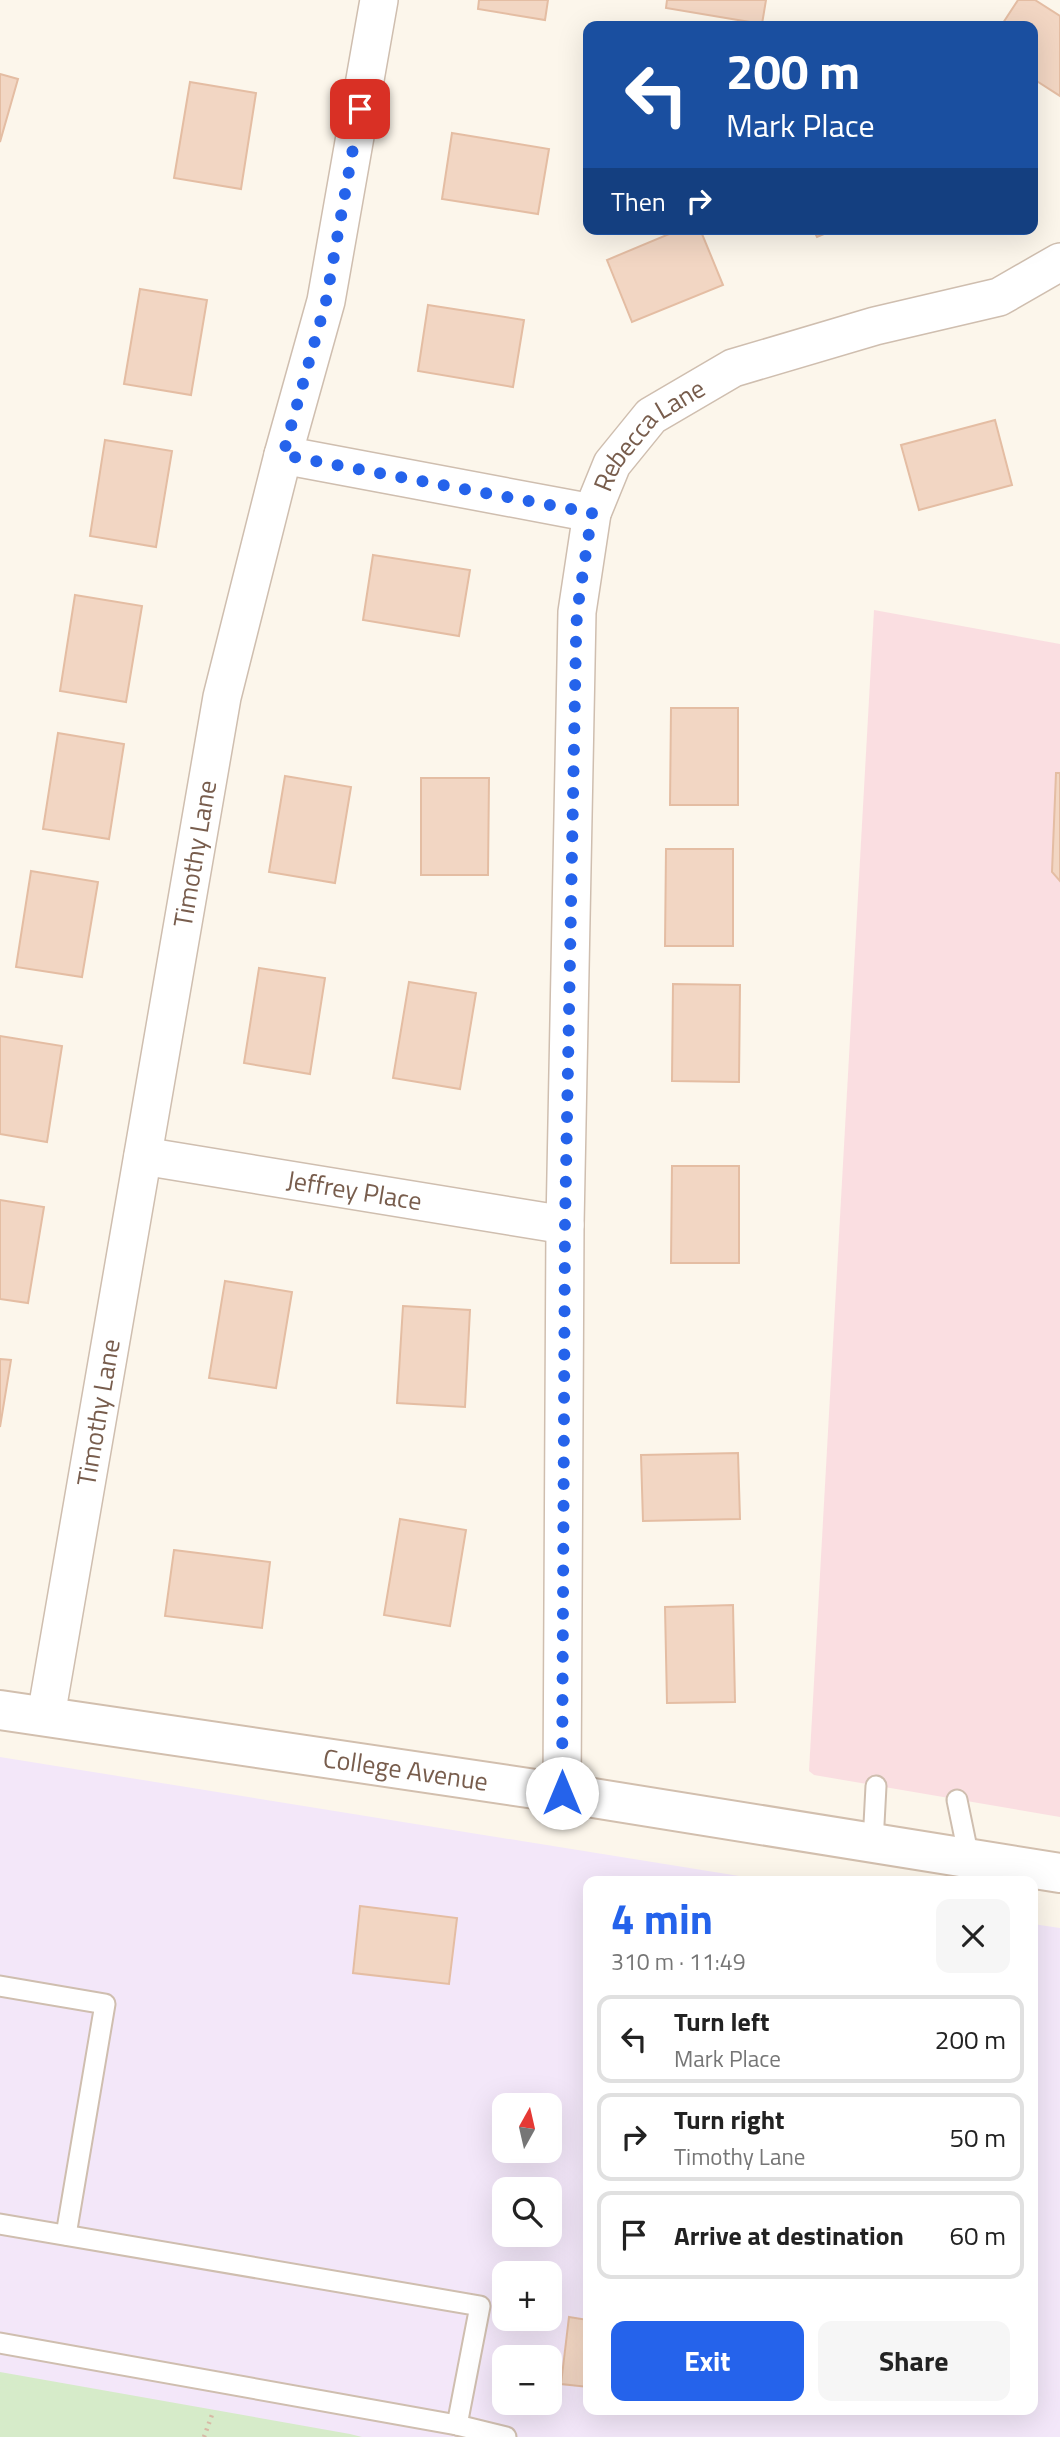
<!DOCTYPE html>
<html lang="en">
<head>
<meta charset="utf-8">
<style>
  body { margin:0; font-family:"Titillium Web",sans-serif; background:#f6f6f6; color:#222; height:100vh; display:flex; flex-direction:column; font-size:26px; white-space:nowrap }
  * { box-sizing:border-box; margin:0 }
  p { font-size:23px; color:#767676 }
  .icon { flex:none; width:38px; height:38px; fill:none; stroke:currentColor; stroke-width:2; stroke-linecap:round; stroke-linejoin:round }
  .map { position:relative; flex:1; overflow:hidden }
  .panel { position:absolute; left:583px; top:1876px; width:455px; height:539px; display:flex; flex-direction:column; background:#fff; border-radius:14px; box-shadow:0 7px 28px #0002 }
  .panel>* { flex:none }
  .guide { position:absolute; left:583px; top:21px; width:455px; height:214px; border-radius:14px; box-shadow:0 7px 28px #0002; background:#1a4fa0; color:#fff; overflow:hidden }
  .needle { width:46px; rotate:8deg }
  .fabs { position:absolute; left:492px; top:2093px; display:grid; gap:14px }
  .fabs a { display:grid; place-items:center; width:70px; height:70px; border-radius:14px; background:#fff; box-shadow:0 7px 28px #0002; font-size:35px }
  .pin { position:absolute; display:grid; place-items:center; width:60px; height:60px; color:#fff; margin:-30px; border-radius:14px; box-shadow:0 4px 10px #0006 }
  .me { position:absolute; width:77px; margin:-38px; rotate:0deg; stroke-linejoin:round; filter:drop-shadow(0 0 5px #0008) }
  .turn { display:flex; align-items:center; gap:24px; height:147px; padding:0 28px; font-size:32px }
  .turn .icon { width:91px; height:91px; stroke-width:2.5 }
  .turn b { display:block; font-size:49px; line-height:60px }
  .then { display:flex; align-items:center; height:66px; padding:0 28px; background:#0003; gap:14px; font-size:26px }
  .round { display:grid; place-items:center; flex:none; width:74px; height:74px; border-radius:14px; background:#f6f6f6 }
  .overview { display:flex; align-items:center; justify-content:space-between; height:119px; padding:0 28px }
  h1 { font-size:42px; font-weight:700; line-height:52px; color:#2563eb }
  .cta { display:flex; gap:14px; margin-top:auto; padding:14px 28px }
  .cta a { flex:1; height:80px; border-radius:14px; background:#2563eb; color:#fff; font-size:28px; font-weight:700; line-height:80px; text-align:center }
  .cta a+a { background:#f6f6f6; color:#222 }
  ul { padding:0; list-style:none }
  li { display:flex; align-items:center; gap:21px; height:88px; margin:0 14px 10px; padding:0 14px; border:4px solid #e0e0e0; border-radius:14px }
  li div { flex:1 }
  li b { display:block; font-size:26px }
  li em { font-style:normal }
  .map>svg:first-child { display:block }
  .education { fill:#f3e7f9; fill-rule:evenodd }
  .medical { fill:#fadee1 }
  .green { fill:#d6ebc9 }
  .building { fill:#f2d6c3; stroke:#e4bda3; stroke-width:2 }
  .lines { fill:none; stroke-linecap:round; stroke-linejoin:round }
  .lane-casing { stroke:#cfbeaf; stroke-width:23 }
  .street-casing { stroke:#cfbeaf; stroke-width:40 }
  .secondary-casing { stroke:#d2bfae; stroke-width:42 }
  .path { stroke:#d7b9a5; stroke-width:4.5; stroke-dasharray:2 5; stroke-linecap:butt }
  .lane { stroke:#fff; stroke-width:19 }
  .street { stroke:#fff; stroke-width:37 }
  .secondary { stroke:#fff; stroke-width:38 }
  .route { stroke:#2563eb; stroke-width:12; stroke-dasharray:0 21.6 }
  .labels { text-anchor:middle; stroke-width:5; stroke-linejoin:round; paint-order:stroke }
  .street-label { font-size:26px; fill:#785d4d; stroke:#fffaf2 }
</style>
</head>
<body>
<div class="map">
<svg width="1060" height="2437" viewBox="0 0 1060 2437">
  <rect width="100%" height="100%" fill="#fcf6eb"/>
  <path class="education" d="M0 1757 770 1881H588V2410H1032L1033 1924 1060 1928V2437H0ZM504 2105H550V2151H504ZM504 2189H550V2235H504ZM504 2273H550V2319H504ZM504 2357H550V2403H504Z"/>
  <path class="medical" d="M874 610 1060 644V1817L814 1775 809 1771Z"/>
  <path class="green" d="M0 2372 350 2434 362 2437H0Z"/>
  <g class="building">
    <path d="M479 0H548L545 20 478 9Z"/>
    <path d="M667 0H766L762 24 666 8Z"/>
    <path d="M1018 0H1035L1060 16V96L1032 78V26H1001Z"/>
    <path d="M0 74 18 79 0 142Z"/>
    <path d="M190 82 256 93 241 189 174 178Z"/>
    <path d="M452 133 549 149 538 214 442 199Z"/>
    <path d="M681 229H700L723 285 632 322 607 260Z"/>
    <path d="M813 229H836L817 237Z"/>
    <path d="M140 289 207 300 191 395 124 384Z"/>
    <path d="M428 305 524 320 513 387 418 371Z"/>
    <path d="M995 420 1012 485 919 510 901 445Z"/>
    <path d="M105 440 172 451 156 547 90 536Z"/>
    <path d="M373 555 470 570 459 636 363 620Z"/>
    <path d="M75 595 142 606 126 702 60 691Z"/>
    <path d="M671 708H738V805H670Z"/>
    <path d="M58 733 124 744 109 839 43 829Z"/>
    <path d="M1056 773H1060V881L1052 872Z"/>
    <path d="M285 776 351 787 335 883 269 872Z"/>
    <path d="M421 778H489L488 875H421Z"/>
    <path d="M666 849H733V946H665Z"/>
    <path d="M31 871 98 882 82 977 16 967Z"/>
    <path d="M259 968 325 978 310 1074 244 1063Z"/>
    <path d="M409 982 476 993 460 1089 393 1078Z"/>
    <path d="M673 984 740 985 739 1082 672 1081Z"/>
    <path d="M0 1036 62 1046 47 1142 0 1134Z"/>
    <path d="M672 1166H739V1263H671Z"/>
    <path d="M0 1200 44 1207 28 1303 0 1299Z"/>
    <path d="M225 1281 292 1292 276 1388 209 1378Z"/>
    <path d="M403 1306 470 1310 465 1407 397 1403Z"/>
    <path d="M0 1359 11 1360 0 1427Z"/>
    <path d="M738 1453 740 1519 643 1521 641 1455Z"/>
    <path d="M400 1519 466 1530 450 1626 384 1615Z"/>
    <path d="M174 1550 270 1562 262 1628 165 1616Z"/>
    <path d="M733 1605 735 1702 667 1703 665 1607Z"/>
    <path d="M360 1906 457 1918 449 1984 353 1973Z"/>
    <path d="M569 2317 588 2320V2387L561 2384Z"/>
  </g>
  <g class="lines">
    <defs>
      <g id="lane">
        <path d="M957 1800 969 1858"/>
        <path d="M873 1843 876 1786"/>
        <path d="M0 1986 105 2004 66 2235"/>
        <path d="M0 2224 480 2306 457 2425"/>
        <path d="M0 2343 457 2425 506 2437"/>
      </g>
      <g id="street">
        <path d="M283 455 592 513"/>
        <path id="s1" d="M143 1156 565 1225"/>
        <path id="s2" d="M46 1716 222 697 283 455 326 301 379 0"/>
        <path id="s3" d="M562 1793 565 1225 577 612 592 513 612 464 651 416 733 368 875 326 999 297 1060 262"/>
      </g>
      <g id="secondary">
        <path id="s4" d="M0 1710 562 1793 1060 1873"/>
      </g>
    </defs>
    <use href="#lane" class="lane-casing"/>
    <use href="#street" class="street-casing"/>
    <use href="#secondary" class="secondary-casing"/>
    <path class="path" d="M204 2437 213 2412"/>
    <use href="#lane" class="lane"/>
    <use href="#street" class="street"/>
    <use href="#secondary" class="secondary"/>
  </g>
  <g class="lines">
    <path class="route" d="M360 109 326 301 283 455 592 513 577 612 576 640 565 1225 562 1793"/>
  </g>
  <g class="labels">
    <g class="street-label">
      <text dy="9" stroke="none"><textPath href="#s3" startOffset="1381">Rebecca Lane</textPath></text>
      <text dy="9" stroke="none"><textPath href="#s2" startOffset="875">Timothy Lane</textPath></text>
      <text dy="9" stroke="none"><textPath href="#s1" startOffset="214">Jeffrey Place</textPath></text>
      <text dy="9" stroke="none"><textPath href="#s2" startOffset="308">Timothy Lane</textPath></text>
      <text dy="9" stroke="none"><textPath href="#s4" startOffset="410">College Avenue</textPath></text>
    </g>
  </g>
</svg>
<div class="fabs">
<a><svg class="needle" viewBox="-14 -14 28 28"><path d="M0-13l5 13h-10z" fill="#e53935"/><path d="M0 13l5-13h-10z" fill="#767676"/></svg></a>
<a><svg class="icon" aria-label="search" viewBox="0 0 24 24"><circle cx="10" cy="10" r="6"/><path d="M15 15l6 6"/></svg></a>
<a>+</a>
<a>−</a>
</div>
<div class="pin" style="left:360px;top:109px;background:#d93025"><svg class="icon" aria-label="arrive" viewBox="0 0 24 24"><path d="M6 21V4h12l-3 4 3 4H6"/></svg></div>
<svg class="me" style="left:562px;top:1793px" viewBox="-20 -20 40 40"><circle r="19" fill="#fff"/><path d="M0-13L10 11 0 6-10 11z" fill="#2563eb"/></svg>
<div class="guide">
<div class="turn"><svg class="icon" aria-label="left" viewBox="0 0 24 24"><path d="M17 20v-9H6M10 6l-5 5 5 5"/></svg><div><b>200 m</b>Mark Place</div></div>
<div class="then">Then<svg class="icon" aria-label="right" viewBox="0 0 24 24"><path d="M7 20v-9h11M14 6l5 5-5 5"/></svg></div>
</div>
<section class="panel">
<div class="overview"><div><h1>4 min</h1><p>310 m · 11:49</p></div><a class="round"><svg class="icon" aria-label="close" viewBox="0 0 24 24"><path d="M6 6l12 12M18 6L6 18"/></svg></a></div>
<ul>
<li><svg class="icon" aria-label="left" viewBox="0 0 24 24"><path d="M17 20v-9H6M10 6l-5 5 5 5"/></svg><div><b>Turn left</b><p>Mark Place</p></div><em>200 m</em></li>
<li><svg class="icon" aria-label="right" viewBox="0 0 24 24"><path d="M7 20v-9h11M14 6l5 5-5 5"/></svg><div><b>Turn right</b><p>Timothy Lane</p></div><em>50 m</em></li>
<li><svg class="icon" aria-label="arrive" viewBox="0 0 24 24"><path d="M6 21V4h12l-3 4 3 4H6"/></svg><div><b>Arrive at destination</b></div><em>60 m</em></li>
</ul>
<div class="cta"><a>Exit</a><a>Share</a></div>
</section>
</div>
</body>
</html>
